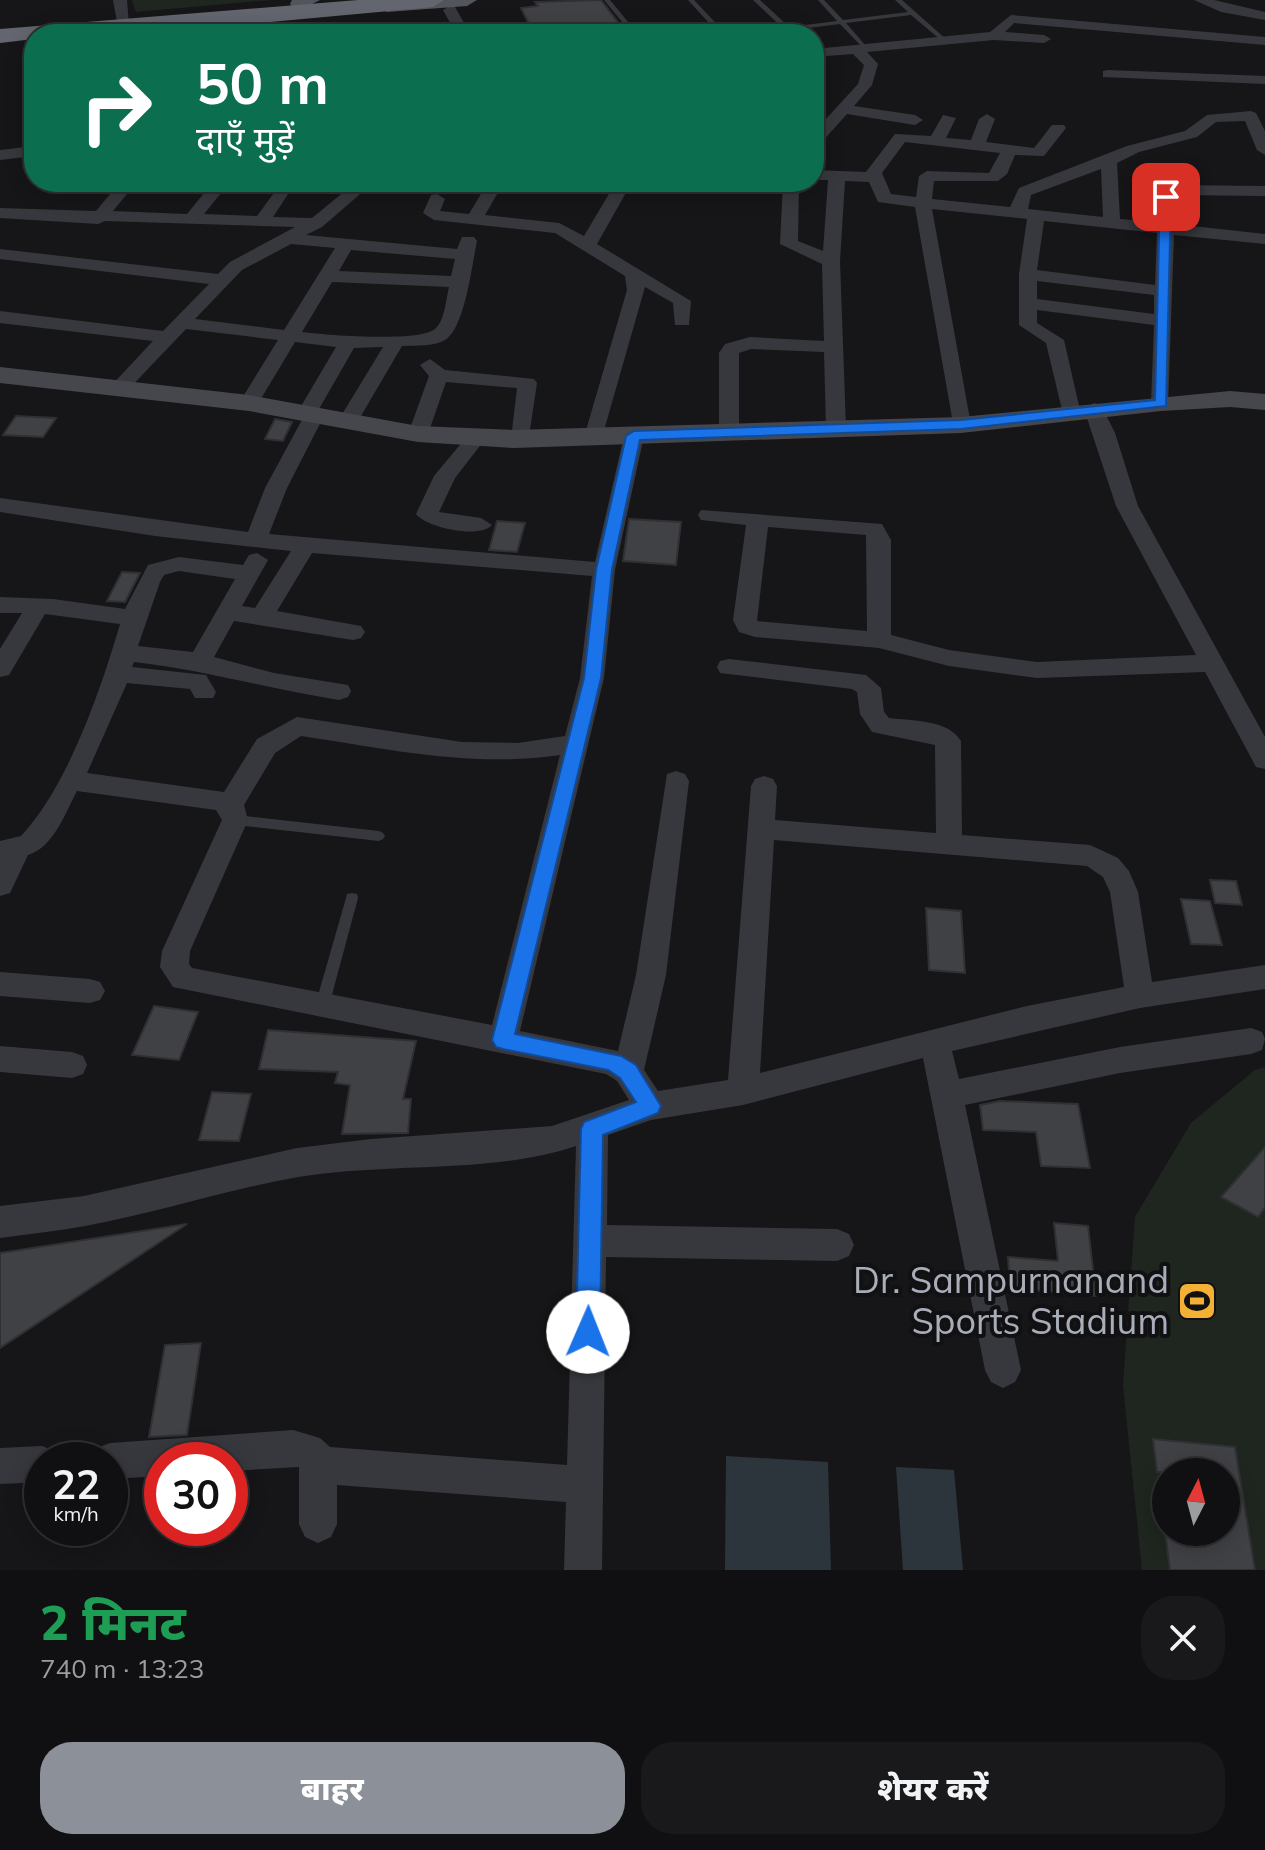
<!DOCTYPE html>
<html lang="hi">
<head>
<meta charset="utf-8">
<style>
  body { margin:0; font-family:Mulish,"Noto Sans Devanagari",sans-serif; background:#19191b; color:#f1f3f6; height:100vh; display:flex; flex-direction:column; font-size:30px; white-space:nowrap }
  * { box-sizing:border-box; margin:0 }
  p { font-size:26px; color:#9c9d9f }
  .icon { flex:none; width:44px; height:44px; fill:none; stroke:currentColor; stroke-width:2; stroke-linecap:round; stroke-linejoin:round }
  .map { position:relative; height:1570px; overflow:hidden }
  .details { display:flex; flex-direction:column; background:#101012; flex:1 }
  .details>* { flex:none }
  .banner { position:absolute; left:24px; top:24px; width:800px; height:168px; border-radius:32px; box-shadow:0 4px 20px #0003,0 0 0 2px #303032; background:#0b6e4f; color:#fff; overflow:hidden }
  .needle { width:52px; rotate:6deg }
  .tools { position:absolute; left:1152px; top:1458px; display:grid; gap:16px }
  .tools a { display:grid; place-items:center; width:88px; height:88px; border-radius:50%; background:#101012; box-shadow:0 4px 20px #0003,0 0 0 2px #303032; font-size:40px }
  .speed { position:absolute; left:24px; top:1442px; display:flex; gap:16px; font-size:40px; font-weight:700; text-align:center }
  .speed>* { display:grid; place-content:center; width:104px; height:104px; border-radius:50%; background:#101012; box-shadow:0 4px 20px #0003,0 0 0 2px #303032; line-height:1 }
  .speed small { font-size:20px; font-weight:400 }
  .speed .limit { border:12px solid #d22; background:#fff; color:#111 }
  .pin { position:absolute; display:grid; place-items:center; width:68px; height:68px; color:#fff; margin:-34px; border-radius:16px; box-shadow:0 4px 12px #0006 }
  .me { position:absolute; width:88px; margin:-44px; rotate:1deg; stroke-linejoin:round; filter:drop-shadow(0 0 6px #0008) }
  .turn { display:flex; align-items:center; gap:28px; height:168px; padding:0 40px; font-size:36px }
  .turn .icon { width:104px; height:104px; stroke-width:2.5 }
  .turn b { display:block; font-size:56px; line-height:68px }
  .round { display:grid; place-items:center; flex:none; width:84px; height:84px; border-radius:32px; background:#19191b }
  .overview { display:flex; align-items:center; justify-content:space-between; height:136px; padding:0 40px }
  h1 { font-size:48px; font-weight:800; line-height:60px; color:#1e9e55 }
  .cta { display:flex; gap:16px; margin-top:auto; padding:16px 40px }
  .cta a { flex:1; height:92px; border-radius:32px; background:#8c9099; color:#fff; font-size:32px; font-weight:800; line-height:92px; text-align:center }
  .cta a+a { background:#19191b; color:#f1f3f6 }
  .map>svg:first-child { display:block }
  .green { fill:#1e261f; fill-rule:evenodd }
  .water { fill:#2c353c }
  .building { fill:#404145; stroke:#303034; stroke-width:2 }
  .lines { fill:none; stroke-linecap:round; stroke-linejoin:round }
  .lane { fill:#37383d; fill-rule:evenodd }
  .street { fill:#37383d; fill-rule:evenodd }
  .secondary { fill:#45474d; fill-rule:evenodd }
  .primary { fill:#53555c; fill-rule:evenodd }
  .highway { fill:#63666e; fill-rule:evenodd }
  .route { fill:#1a73e8; stroke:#114b97; stroke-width:2 }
  .labels { text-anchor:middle; stroke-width:8; stroke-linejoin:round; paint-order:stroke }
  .near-poi-label { font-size:36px; fill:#a8adb8; stroke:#111113; text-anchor:end }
</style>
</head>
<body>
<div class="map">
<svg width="1265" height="1570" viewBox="0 0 1265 1570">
  <rect width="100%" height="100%" fill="#161618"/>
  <g class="green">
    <path d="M132 0H271L136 12Z"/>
    <path d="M1265 1067V1570H1142L1123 1385 1135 1217 1191 1123 1255 1070ZM1166 1472H1226V1532H1166Z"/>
  </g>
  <g class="water">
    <path d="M726 1456 828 1462 831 1570H725Z"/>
    <path d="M896 1467 954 1470 963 1570H903Z"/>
  </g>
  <g class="building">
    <path d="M601 0 623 29 611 30 614 34H534L521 8 538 6 535 2Z"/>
    <path d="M16 416 56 418 43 437 3 435Z"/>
    <path d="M275 419 292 422 283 441 265 439Z"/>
    <path d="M629 519 681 522 676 565 623 561Z"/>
    <path d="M497 521 525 523 517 552 489 550Z"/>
    <path d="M122 572 140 573 125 602 107 601Z"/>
    <path d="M1210 880 1236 881 1242 905 1215 903Z"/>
    <path d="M1181 899 1210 901 1222 945 1191 944Z"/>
    <path d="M926 908 961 911 965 973 929 970Z"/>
    <path d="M154 1006 198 1012 179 1060 132 1055Z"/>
    <path d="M268 1030 416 1041 403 1099H411L408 1133 342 1134 350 1085 335 1083 338 1072 259 1069Z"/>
    <path d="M212 1092 251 1094 239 1141 199 1140Z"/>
    <path d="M1000 1101 1078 1104 1090 1168 1041 1166 1036 1132 983 1130 980 1105Z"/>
    <path d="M1265 1147V1207L1258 1217 1221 1197Z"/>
    <path d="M1054 1223 1088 1226 1096 1296 1010 1288 1008 1257 1058 1261Z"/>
    <path d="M187 1224 0 1348V1253Z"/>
    <path d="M201 1343 187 1435 149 1437 165 1345Z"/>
    <path d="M1153 1439 1235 1447 1255 1570H1170L1165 1532H1226V1472H1157Z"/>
  </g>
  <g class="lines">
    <g class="lane">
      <path d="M604 0H610L638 34H632Z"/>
      <path d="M688 0H694L726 34H719Z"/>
      <path d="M753 0H760L789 27 837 21 818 0H824L843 20 908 12 895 0H902L947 40 942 41 911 15 846 23 866 46 867 47 864 49 840 24 793 30 796 34H789Z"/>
      <path d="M502 22 523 34H515L501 26 468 29 465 34H459L464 26Z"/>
      <path d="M235 815 379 831 383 833 385 836 383 839 379 841 235 825 231 823 229 820 231 817Z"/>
      <path d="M352 893 357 894 358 898 329 1006 327 1010 322 1012 317 1010 315 1006 346 898 347 894Z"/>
    </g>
    <g class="street">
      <path d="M113 0H127L129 25 117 22Z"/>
      <path d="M1194 0H1214L1265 12V20L1221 12Z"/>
      <path d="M450 6 455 7 468 30 466 33 454 30 443 10Z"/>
      <path d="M1011 15 1265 37V45L1014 23 1005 32 1044 35 1051 39 1044 43 994 40 867 52 878 64 872 85 854 106 915 115 923 120 915 125 847 114 820 144 814 146V132L858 84 864 65 853 54 814 57V49L990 32Z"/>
      <path d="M1108 70 1265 76V84L1103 77V71Z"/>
      <path d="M1251 111 1256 113 1265 131V155L1257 150 1245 121 1216 122 1197 137 1139 152 1117 163 1120 219 1157 222 1158 197 1173 185 1265 186V196L1177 195 1174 198V224L1265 234V244L1174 235 1168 407 1161 409 1151 403 1154 325 1037 310V323L1064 340 1080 410 1070 416 1063 414 1046 343 1019 325V274L1027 219 932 209 971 425 961 431 954 429 915 207 878 202 869 182 845 181 840 261 846 428 836 434 826 428 824 352 751 349 739 353V433L729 439 719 433V353L725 344 750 337 824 341 822 264 780 244 783 182H799L798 241 823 251 828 180H814V170L866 172 895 134 931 136 943 115 956 118 946 138 971 140 979 119 987 114 995 119 986 142 1034 148 1052 125H1064L1066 128 1044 156 1015 155 1007 174 998 181H934L932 199 1010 207 1019 188 1127 146 1185 131 1207 115ZM905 142 1000 153 989 173 927 171 919 176 916 197 891 194 882 173ZM1101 169 1103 217 1028 209 1031 195ZM1044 221 1157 233 1155 285 1037 270ZM1037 281 1154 295V314L1037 299Z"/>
      <path d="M34 146V156L0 160V150Z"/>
      <path d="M120 182H137L113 211 187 214 213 182H230L204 214 257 216 282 182H296L273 217 312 218 356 182H374L322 227 306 235 457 249 462 237H474L477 241C472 264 465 328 445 340 433 347 416 345 402 346L358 421 348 427 338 421 383 347 354 348 319 409 325 414 287 488 269 534 595 562 624 436 634 430 644 436 615 570 604 678 520 1031 618 1051 636 975 667 774 676 771 685 774 689 781 666 975 644 1070 658 1091 728 1080 751 786 755 779 764 776 773 779 777 786 775 820 936 833 935 745 872 732 860 714 857 692 852 689 720 673 717 667 720 661 729 659 866 675 881 688 884 712 889 718C911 721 948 719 961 741L962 835 1090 845 1118 858 1129 871 1138 892 1152 982 1265 965V989L1140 1008 952 1051 959 1079 1120 1047 1251 1028 1262 1032 1265 1039 1262 1050 1251 1054 1120 1073 965 1105 1021 1370 1015 1382 1003 1388 991 1382 985 1370 923 1058 743 1105 651 1120 608 1135 607 1225 837 1229 849 1234 854 1245 849 1256 837 1261 606 1257 602 1570H564L566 1502 337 1485V1524L331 1537 318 1543 305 1537 299 1524V1467L230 1471V1460H162V1476L110 1479V1460H92L97 1448 110 1443 293 1430 320 1438 330 1447 567 1465 576 1146C495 1174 386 1162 298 1177 226 1190 156 1213 85 1226 57 1231 28 1234 0 1238V1206L84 1196 297 1148 371 1139 552 1126 629 1100 617 1081 606 1074 173 987 160 967 162 951 222 820 216 810 77 791C65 813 54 847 28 855L10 893 0 896V841L21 836C68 786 101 689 120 624L45 614 9 675 0 677V649L22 613H0V597L53 599 125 609 148 565 179 557 243 565 249 555 257 553 268 560 242 606 255 608 291 551 155 536 0 512V498L248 532 265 488 303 418 297 413 336 347 295 342 256 407 249 409 239 403 278 340 186 329 125 393 118 395 108 389 153 341 0 323V311L163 331 209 284 0 259V249L218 274 230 262 295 227 105 221 98 224 0 218V208L96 211ZM291 244 335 248 284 330 195 319 242 270ZM351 250 455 259 451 276 339 271ZM332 282 449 287C446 299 445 319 436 328 423 343 324 335 302 332ZM312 553 592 576 580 678 565 736 518 743 462 742 297 717 257 739 224 792 87 773 127 683 190 689 195 698H213L216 692 206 675 132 667 134 662C204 670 269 689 339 700L348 697 351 691 348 685 274 673 214 657 234 621 353 640 361 638 365 632 361 626 277 611ZM179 571 235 579 193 652 138 646 160 582 164 575ZM301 736C388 749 472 768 560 755L492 1025 192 968 189 964 190 951 248 820 244 805 275 753ZM774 840 1087 866 1103 877 1110 892 1124 987 1027 1006 760 1073Z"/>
      <path d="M488 182H504L485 215 559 223 584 236 616 182H632L597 244 691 301 689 325H675L673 303 645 287 601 441H587L584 437 627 290 625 276 555 233 434 220 423 213 431 195 437 194 445 199 440 211 469 214Z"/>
      <path d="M430 359 445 370 534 379 537 383 528 443H514L511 439 517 388 446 382 428 434 425 438H411L408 434 429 376 420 365Z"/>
      <path d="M1094 403 1101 405 1115 433 1138 506 1265 737V769L1256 767 1205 672 1037 678 949 666 879 648 755 637 739 632 733 620 746 525 701 520 698 515 701 510 882 524 891 540V635L949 650 1037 662 1196 655 1116 506 1084 409ZM768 527 866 535 867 631 757 621Z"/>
      <path d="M476 432 486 438 455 478 439 512 481 518 492 525C480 539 427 528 416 514L434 476 469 434Z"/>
      <path d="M0 972 90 979 100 982 105 991 100 1000 90 1003 0 996Z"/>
      <path d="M0 1046 72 1052 83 1056 87 1065 83 1074 72 1078 0 1072Z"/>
      <path d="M42 1446 55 1451 59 1460H42V1482L0 1484V1448Z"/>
    </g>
    <path class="secondary" d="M0 367 249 395 418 426 514 430 961 417 1230 391 1265 394V410L1230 407 1161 411 961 433 514 448 418 442 249 411 0 383Z"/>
    <g class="primary">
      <path d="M292 0H320L300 10 293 8 290 4Z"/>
      <path d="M386 0H477L467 6 387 12 377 6Z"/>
    </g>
    <path class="highway" d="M358 0H444L433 7 141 34H34V39L0 43V29Z"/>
  </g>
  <path class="route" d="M1166 193 1171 197 1166 406 961 429 640 440 612 570 601 678 515 1034 621 1056 636 1065 661 1106 658 1113 603 1135 600 1332 596 1341 588 1344 579 1341 576 1332 581 1129 584 1122 636 1102 620 1078 608 1070 503 1049 496 1047 492 1040 584 678 596 570 626 436 634 431 961 420 1155 400 1160 197Z"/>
  <defs>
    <symbol id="stadium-square" viewBox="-11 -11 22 22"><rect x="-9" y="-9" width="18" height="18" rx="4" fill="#f2b134" stroke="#111113"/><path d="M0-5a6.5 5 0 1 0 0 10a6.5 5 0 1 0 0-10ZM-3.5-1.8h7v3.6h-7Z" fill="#111"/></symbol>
  </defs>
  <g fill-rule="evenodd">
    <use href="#stadium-square" x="1175" y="1279" width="44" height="44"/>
  </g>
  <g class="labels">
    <g class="near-poi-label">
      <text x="1169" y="1293">Dr. Sampurnanand<tspan x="1169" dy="41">Sports Stadium</tspan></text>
    </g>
  </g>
</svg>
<div class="tools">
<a><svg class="needle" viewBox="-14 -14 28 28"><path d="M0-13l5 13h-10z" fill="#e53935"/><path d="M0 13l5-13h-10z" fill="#9c9d9f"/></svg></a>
</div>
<div class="speed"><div>22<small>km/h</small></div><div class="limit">30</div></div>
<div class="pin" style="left:1166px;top:197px;background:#d93025"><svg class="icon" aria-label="arrive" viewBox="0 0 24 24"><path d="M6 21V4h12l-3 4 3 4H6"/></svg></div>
<svg class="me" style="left:588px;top:1332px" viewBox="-20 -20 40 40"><circle r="19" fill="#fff"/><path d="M0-13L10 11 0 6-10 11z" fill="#1a73e8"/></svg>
<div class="banner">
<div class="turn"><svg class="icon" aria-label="right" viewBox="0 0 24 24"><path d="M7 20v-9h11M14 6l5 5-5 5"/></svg><div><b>50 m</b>दाएँ मुड़ें</div></div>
</div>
</div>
<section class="details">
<div class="overview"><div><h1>2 मिनट</h1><p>740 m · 13:23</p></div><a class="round"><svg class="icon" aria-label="close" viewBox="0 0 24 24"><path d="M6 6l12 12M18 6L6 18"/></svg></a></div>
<div class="cta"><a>बाहर</a><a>शेयर करें</a></div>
</section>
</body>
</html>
